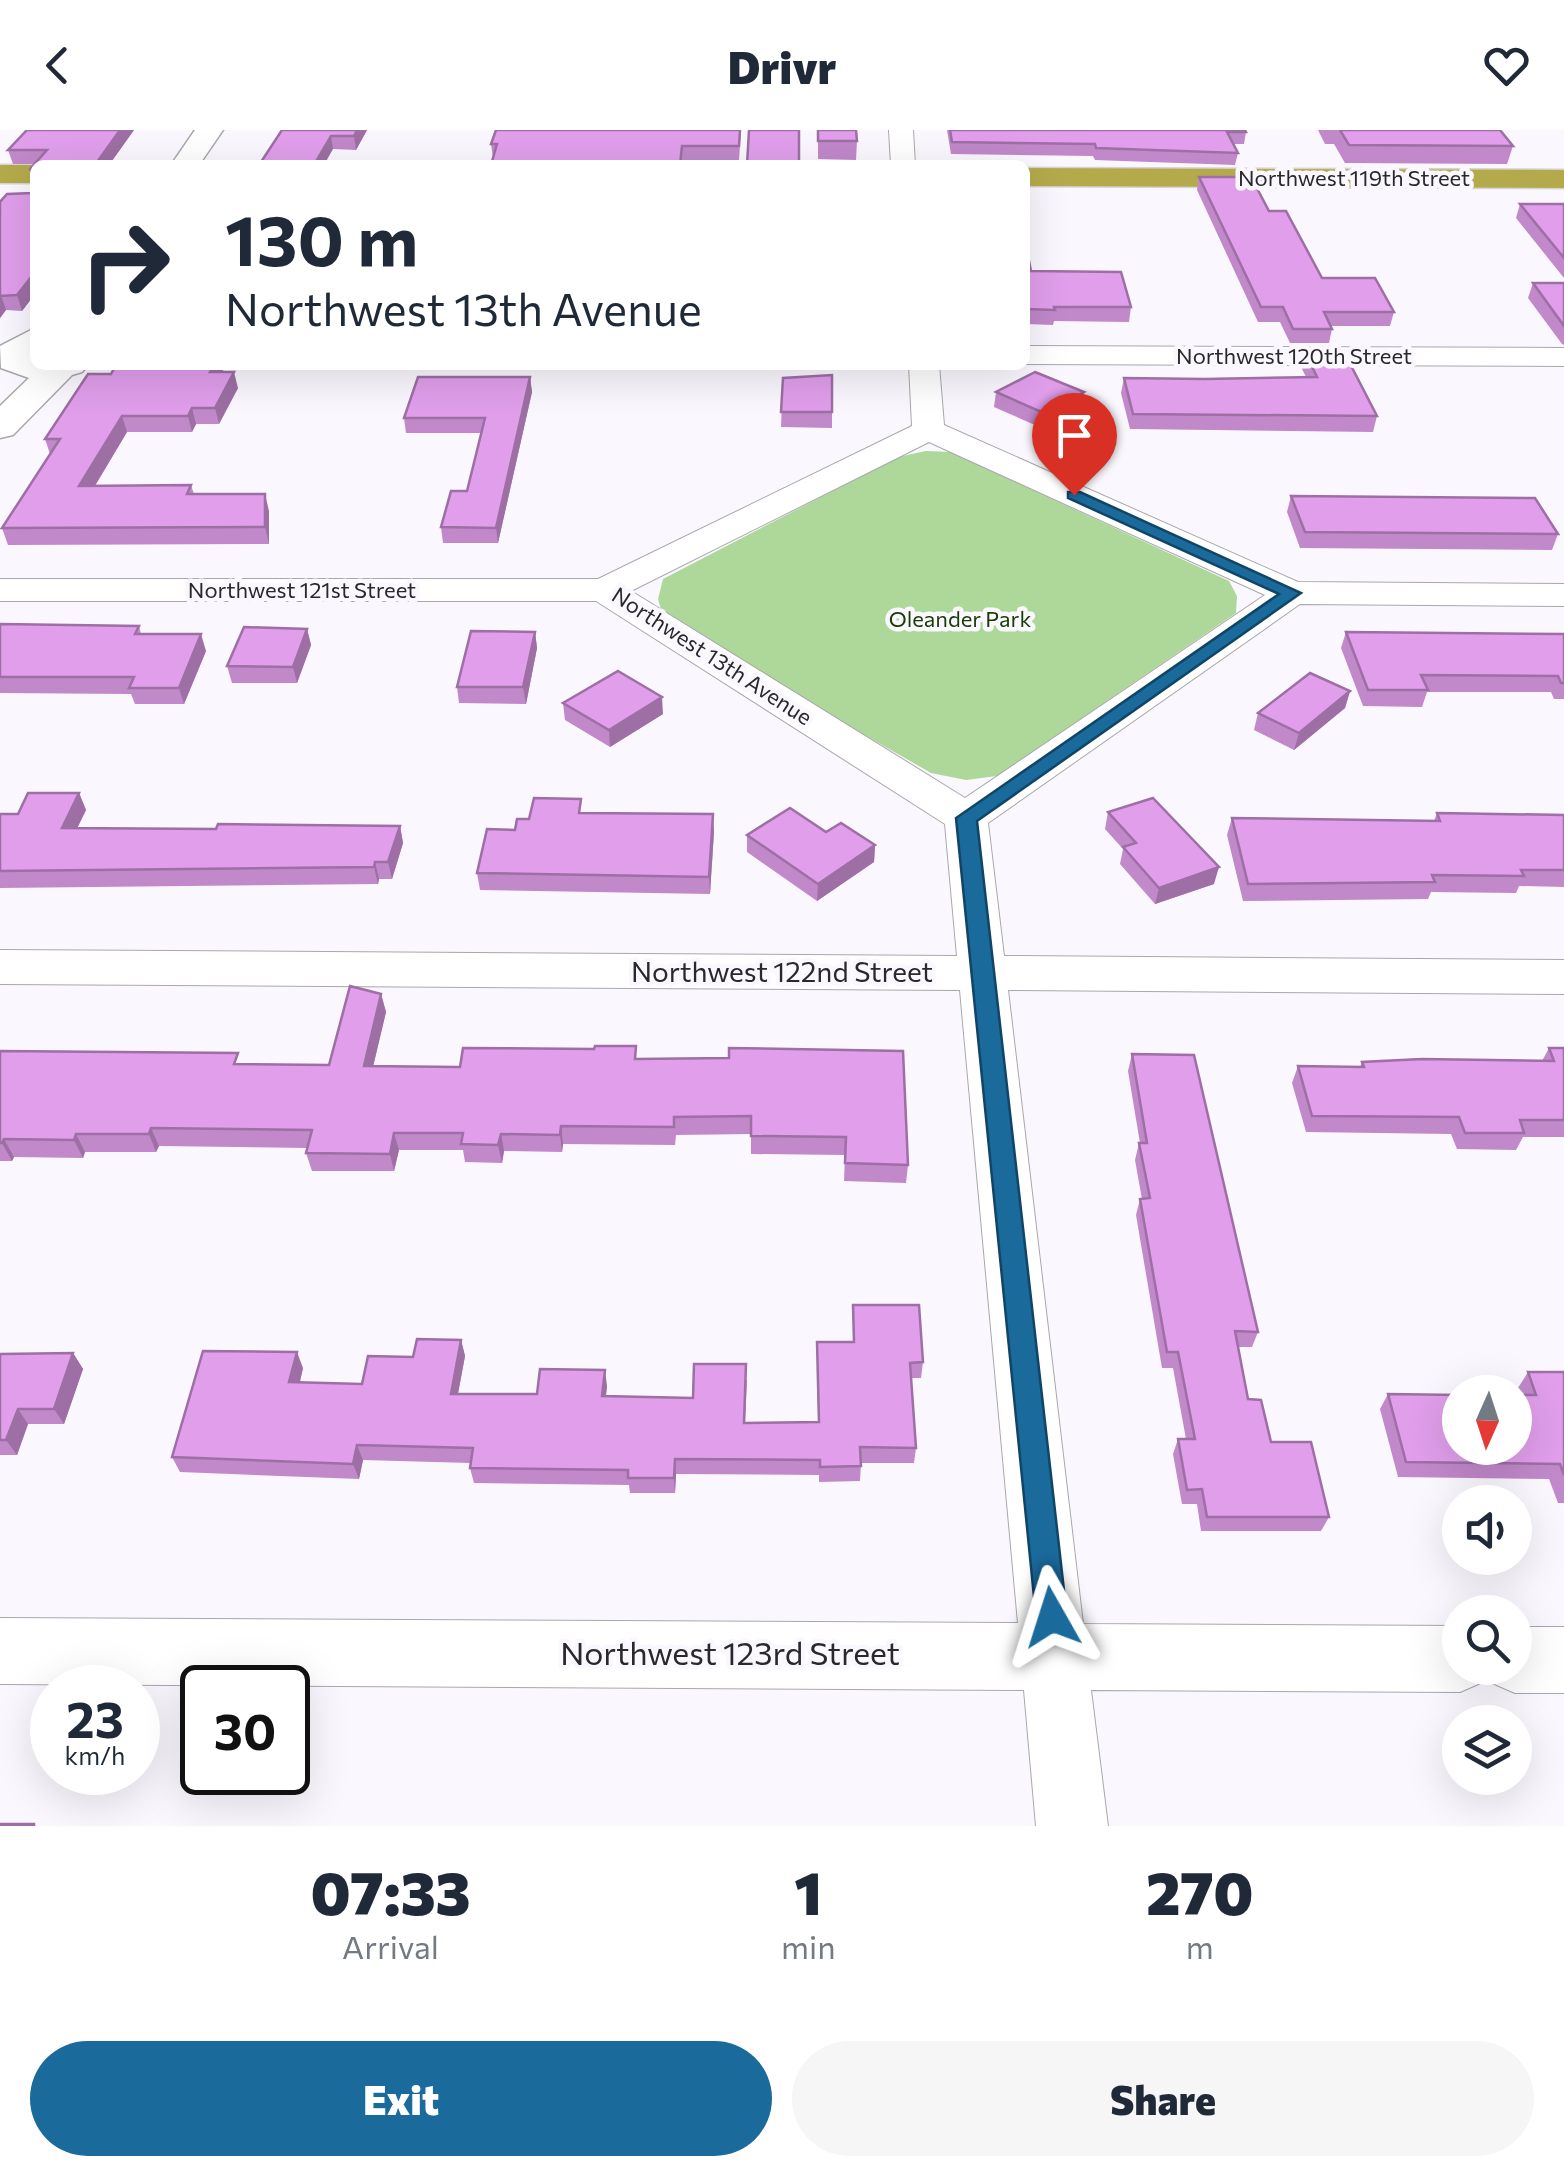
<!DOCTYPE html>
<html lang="en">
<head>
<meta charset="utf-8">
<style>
  body { margin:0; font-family:Commissioner,sans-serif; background:#f6f6f7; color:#1f2937; height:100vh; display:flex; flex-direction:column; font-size:38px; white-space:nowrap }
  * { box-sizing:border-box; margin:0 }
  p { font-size:32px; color:#747a83 }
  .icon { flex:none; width:55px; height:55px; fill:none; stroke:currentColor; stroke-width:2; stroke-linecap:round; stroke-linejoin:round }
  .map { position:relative; height:1696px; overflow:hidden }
  .side { display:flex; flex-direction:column; background:#fff; flex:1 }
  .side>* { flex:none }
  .top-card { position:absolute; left:30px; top:30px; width:1000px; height:210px; border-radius:15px; box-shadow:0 10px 40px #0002; background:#fff; color:#1f2937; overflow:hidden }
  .needle { width:65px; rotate:183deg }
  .buttons { position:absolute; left:1442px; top:1245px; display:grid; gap:20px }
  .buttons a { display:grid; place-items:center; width:90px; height:90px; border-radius:50%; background:#fff; box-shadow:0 10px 40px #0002; font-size:50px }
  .speed { position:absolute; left:30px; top:1535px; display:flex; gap:20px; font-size:50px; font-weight:700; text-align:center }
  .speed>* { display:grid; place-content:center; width:130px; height:130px; border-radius:50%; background:#fff; box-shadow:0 10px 40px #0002; line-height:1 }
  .speed small { font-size:25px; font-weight:400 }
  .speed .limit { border:5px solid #111; border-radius:15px; background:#fff; color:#111 }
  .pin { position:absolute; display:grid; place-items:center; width:85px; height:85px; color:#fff; margin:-102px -42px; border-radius:50% 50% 50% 0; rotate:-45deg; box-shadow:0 0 10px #0007 }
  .pin .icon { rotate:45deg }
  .me { position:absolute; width:110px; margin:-55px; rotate:354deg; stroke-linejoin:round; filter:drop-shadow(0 0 8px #0008) }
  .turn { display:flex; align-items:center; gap:35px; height:210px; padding:0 30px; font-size:45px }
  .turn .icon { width:130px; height:130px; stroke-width:2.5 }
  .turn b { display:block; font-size:70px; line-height:85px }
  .eta { display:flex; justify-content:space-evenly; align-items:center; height:170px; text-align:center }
  .eta b { font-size:60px; font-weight:800; line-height:70px }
  .action { display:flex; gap:20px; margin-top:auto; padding:20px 30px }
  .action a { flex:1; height:115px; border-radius:60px; background:#1a6a9c; color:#fff; font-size:40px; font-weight:800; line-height:115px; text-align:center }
  .action a+a { background:#f6f6f7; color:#1f2937 }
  header { display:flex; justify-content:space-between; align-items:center; height:130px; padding:0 30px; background:#fff; font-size:45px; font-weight:800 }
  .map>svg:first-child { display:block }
  .green { fill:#add89a }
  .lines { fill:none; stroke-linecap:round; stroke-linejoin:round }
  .minor-casing { stroke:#a9a7ad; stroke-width:2 }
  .tertiary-casing { stroke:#a9a7ad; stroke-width:3 }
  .trunk-casing { stroke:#d4d4d5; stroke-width:3 }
  .minor { fill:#fff; fill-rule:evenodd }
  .tertiary { fill:#fff; fill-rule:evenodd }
  .trunk { fill:#b4aa4b; fill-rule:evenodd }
  .wall { fill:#c188ca }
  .shaded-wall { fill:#9d6fa4 }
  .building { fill:#e09eeb; stroke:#9d6fa4; stroke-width:2.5 }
  .route { fill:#1a6a9c; stroke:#114565; stroke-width:2.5 }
  .labels { text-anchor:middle; stroke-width:9; stroke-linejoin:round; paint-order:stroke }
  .far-street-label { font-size:22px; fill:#29292b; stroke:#faf8fe }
  .far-park-label { font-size:22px; fill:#183c01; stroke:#faf8fe }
  .street-label { font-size:28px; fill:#29292b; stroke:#faf8fe }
  .near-street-label { font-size:32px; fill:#29292b; stroke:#faf8fe }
</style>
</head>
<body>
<header><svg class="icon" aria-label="back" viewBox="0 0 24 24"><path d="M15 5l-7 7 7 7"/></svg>Drivr<svg class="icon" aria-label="heart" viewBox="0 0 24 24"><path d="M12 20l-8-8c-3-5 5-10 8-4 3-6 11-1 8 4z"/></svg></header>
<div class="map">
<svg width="1564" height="1696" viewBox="0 0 1564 1696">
  <rect width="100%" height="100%" fill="#faf8fe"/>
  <path class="green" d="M926 321 951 322 1229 451 1237 466 1236 483 997 646 966 650 931 643 664 490 658 469 663 449 898 327Z"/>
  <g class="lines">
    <defs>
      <g id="minor">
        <path d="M889 0H913L915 35H891Z"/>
        <path d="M1025 216 1564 218V236L1025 234Z"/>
        <path d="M909 235H939L944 295 1298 452 1564 454V476L1300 474 988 693 1004 826 1564 830V864L1008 860 1083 1494 1460 1496V1538H1515V1497H1564V1563H1515L1492 1553 1487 1543 1483 1552 1460 1562 1091 1560 1108 1696H1036L1024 1560 0 1554V1488L1018 1493 960 860 0 854V820L957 826 945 694 596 471H0V449H598L912 296ZM929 312 1265 465 965 668 631 461Z"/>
      </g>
      <g id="tertiary">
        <path d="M195 0H223L199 35H171Z"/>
        <path d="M35 198V222L31 226 35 235H88L82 242 72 245 13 305 0 308V276L29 248 1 238 0 216Z"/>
      </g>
      <g id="trunk">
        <rect x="0" y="35" width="35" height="18"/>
        <path d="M1025 38 1564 40V58L1025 56Z"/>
      </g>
    </defs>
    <use href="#minor" class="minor-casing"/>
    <use href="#tertiary" class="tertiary-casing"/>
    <use href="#trunk" class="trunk-casing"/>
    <use href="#minor" class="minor"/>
    <use href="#tertiary" class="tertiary"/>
    <use href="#trunk" class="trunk"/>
  </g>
  <g class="wall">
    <path d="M134 0 109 35H35V164L22 181 6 180 0 188V72L33 63 34 52 30 39 34 34H13L8 20Z"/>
    <path d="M282 0H367L356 20 333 19Z"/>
    <path d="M496 0H741L739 30H682V35H491L493 28 491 14Z"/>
    <path d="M818 0 857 11 856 30 818 29Z"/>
    <path d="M947 0H1245L1246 2 1244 14H1233L1238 23 1235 35 1095 30 1093 26 951 24Z"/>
    <path d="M1318 0H1500L1513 16 1507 34 1345 33 1334 14H1325Z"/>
    <path d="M1199 47 1269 81 1322 148 1394 182 1390 196H1331L1332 199 1329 213H1290L1280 192H1258L1197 60Z"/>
    <path d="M1520 74H1564V148L1516 88Z"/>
    <path d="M1025 126 1031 141 1131 177 1129 192 1054 191 1053 195 1025 194Z"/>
    <path d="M1533 153H1564V215L1562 214 1528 168Z"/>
    <path d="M1306 224 1377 286 1373 302 1130 299 1121 263 1124 248 1205 249 1306 247 1302 239Z"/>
    <path d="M223 242 238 258 219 294H196L192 302H127L95 356 191 355 194 364 269 381V414L8 415 2 398 50 324 45 309Z"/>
    <path d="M832 245V298L781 297 783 248Z"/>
    <path d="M530 247 532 262 498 413H443L441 397 467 361 481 303H406L404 288Z"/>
    <path d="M996 262 1082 278 1044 299 994 277Z"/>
    <path d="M1291 366 1558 404 1552 420 1300 418 1287 382Z"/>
    <path d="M0 494 139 496 141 504 206 521 184 574H135L131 564 0 563Z"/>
    <path d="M307 499 311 515 297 553H232L227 536Z"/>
    <path d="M535 502 537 518 526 574 459 573 457 557Z"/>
    <path d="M1346 502 1564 504V569H1554L1551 562H1427L1422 577 1363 576 1341 518Z"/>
    <path d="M1350 561 1345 578 1294 620 1254 600 1258 583Z"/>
    <path d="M563 573 663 584 610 617 565 590Z"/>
    <path d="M79 663 86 680 77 698 216 699 400 696 403 713 392 749H379L378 754 0 758V684H18Z"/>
    <path d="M1108 682 1214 754 1155 774 1120 734 1123 719 1105 699Z"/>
    <path d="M583 683 714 701 710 764 480 760 477 743 515 700 529 689Z"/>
    <path d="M1437 683 1564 685V757L1519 756 1516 763 1431 762 1428 769 1243 771 1227 705 1232 688 1434 691Z"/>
    <path d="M826 702 875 715 874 732 817 771 747 722V705Z"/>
    <path d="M381 864 386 882 373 936 460 937 637 929 729 928 908 1035 906 1053 844 1051 845 1025 751 1024V1004L676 1005 675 1015 563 1014 562 1022 504 1021 502 1033 465 1032 463 1020H399L394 1041H312L306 1023 308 1018 159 1016 156 1022H85L83 1028 14 1027 12 1031H0V921L242 934 329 935Z"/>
    <path d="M1549 918H1564V1007H1523L1516 1020 1457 1019 1451 1004 1306 1002 1292 953 1298 936 1360 937 1362 932 1542 931Z"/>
    <path d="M1132 924 1258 1202 1252 1217H1238L1248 1269 1271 1312 1329 1387 1321 1401H1201L1197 1374H1182L1173 1324 1178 1309H1186L1173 1238H1162L1136 1085 1140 1069H1142L1135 1030 1139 1013H1140L1128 941Z"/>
    <path d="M853 1175 923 1232 921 1248H911L916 1318 914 1333H861L860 1351 819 1352V1345L676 1344 675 1363H630L629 1355 474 1353 470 1338V1333L363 1330 359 1349 180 1342 172 1327 303 1238 300 1252 362 1254 413 1227 461 1210 465 1226 458 1264H537L607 1256 606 1266 693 1268 747 1250 745 1293 818 1292 817 1212H853Z"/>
    <path d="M73 1223 83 1239 64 1294H28L17 1325H0V1224Z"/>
    <path d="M1528 1242H1564V1373H1558L1549 1349 1398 1347 1380 1279 1388 1264 1521 1265 1518 1258Z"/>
  </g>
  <g class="shaded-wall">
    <path d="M120 0H134L109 35H95Z"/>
    <path d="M357 0H367L356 20 354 6Z"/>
    <path d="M331 6 333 19 324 35H314Z"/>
    <path d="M35 142V164L22 181 17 165Z"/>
    <path d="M1 165 6 180 0 188V166Z"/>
    <path d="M214 235H226L214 258 210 242Z"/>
    <path d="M234 242 238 258 219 294 215 278Z"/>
    <path d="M530 247 532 262 498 413 496 398Z"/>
    <path d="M1084 262 1082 278 1044 299 1046 284Z"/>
    <path d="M192 278 196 294 192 302 188 286Z"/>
    <path d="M122 286 127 302 85 372 79 356Z"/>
    <path d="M265 364 269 381V414L265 397Z"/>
    <path d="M307 499 311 515 297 553 293 537Z"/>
    <path d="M535 502 537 518 526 574 523 557Z"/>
    <path d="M201 504 206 521 184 574 179 558Z"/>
    <path d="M1350 561 1345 578 1294 620 1299 603Z"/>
    <path d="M662 567 663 584 610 617 609 600Z"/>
    <path d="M79 663 86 680 69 715 62 698Z"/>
    <path d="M713 684 714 701 710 764 709 747Z"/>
    <path d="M400 696 403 713 392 749 388 732Z"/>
    <path d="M875 715 874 732 817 771 818 754Z"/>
    <path d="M375 732 379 749 378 754 374 737Z"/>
    <path d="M1219 737 1214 754 1155 774 1159 758Z"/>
    <path d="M381 864 386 882 369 954 364 936Z"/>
    <path d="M561 996 563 1014 562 1022 560 1005Z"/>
    <path d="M151 998 159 1016 156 1022 149 1004Z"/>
    <path d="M394 1003 399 1020 394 1041 390 1024Z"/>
    <path d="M76 1004 85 1022 83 1028 74 1010Z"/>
    <path d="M501 1004 504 1021 502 1033 498 1015Z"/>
    <path d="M4 1009 14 1027 12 1031 2 1013Z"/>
    <path d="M461 1210 465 1226 455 1279 451 1264Z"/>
    <path d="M297 1222 303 1238 296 1267 289 1252Z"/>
    <path d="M73 1223 83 1239 64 1294 54 1279Z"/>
    <path d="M605 1240 607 1256 604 1281 602 1266Z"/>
    <path d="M18 1279 28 1294 17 1325 6 1310Z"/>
    <path d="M357 1315 363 1330 359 1349 353 1334Z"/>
    <path d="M675 1329 676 1344 675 1363 674 1348Z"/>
  </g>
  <g class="building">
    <path d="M27 0H120L95 35H35V142L17 165 0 166V72L7 64 33 63 34 42 30 39 47 20H8Z"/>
    <path d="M282 0H357L354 6H331L314 35H259Z"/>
    <path d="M496 0H740L739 16H682L680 35H491L497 14H491Z"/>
    <path d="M749 0H799V35H747Z"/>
    <path d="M818 0H856L857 11H818Z"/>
    <path d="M950 0H1245L1246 2H1227L1238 23 1096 18 1095 14 952 12Z"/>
    <path d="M1340 0H1500L1513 16 1349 15Z"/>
    <path d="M1199 47H1251L1269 81H1286L1322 148H1375L1394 182H1324L1332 199H1293L1283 177H1261Z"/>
    <path d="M1520 74H1564V128Z"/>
    <path d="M1025 126H1028L1031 141 1121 142 1131 177H1054L1055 180 1025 179Z"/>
    <path d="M1533 153H1564V196Z"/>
    <path d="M1306 224H1345L1377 286 1133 284 1124 248 1205 249 1317 247Z"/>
    <path d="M116 235H214L210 242H234L215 278H192L188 286H122L79 356 191 355 187 364H265V397L2 398 60 309H45L88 244H111Z"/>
    <path d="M1035 242 1084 262 1046 284 996 262Z"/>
    <path d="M832 245V282H781L783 248Z"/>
    <path d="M418 247H530L496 398 441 397 451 361H467L485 288H404Z"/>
    <path d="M1291 366 1535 368 1558 404 1305 402Z"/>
    <path d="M0 494 139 496 135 504H201L179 558H129L134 547H0Z"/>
    <path d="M244 497 307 499 293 537 227 536Z"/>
    <path d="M471 501 535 502 523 557H457Z"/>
    <path d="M1346 502 1564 504V553H1561L1558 546 1421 545 1428 560H1368Z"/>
    <path d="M618 541 662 567 609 600 563 573Z"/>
    <path d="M1310 543 1350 561 1299 603 1258 583Z"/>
    <path d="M28 663H79L62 698 216 699 218 694 400 696 388 732H375L374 737 0 741V684H18Z"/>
    <path d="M534 668 581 669 579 683 713 684 709 747 477 743 487 699 515 700 517 689H529Z"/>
    <path d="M1153 668 1219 737 1159 758 1123 717 1136 713 1108 682Z"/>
    <path d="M790 678 826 702 841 693 875 715 818 754 747 705Z"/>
    <path d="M1437 683 1564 685V740H1521L1524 746 1432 745 1435 752 1248 754 1232 688 1440 691Z"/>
    <path d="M350 856 381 864 364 936 460 937 463 918 594 919 595 916H636L635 929 729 928V918L903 921 908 1035 845 1033 846 1007 751 1006V986L674 987V997L561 996 560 1005 501 1004 498 1015 461 1014 463 1003H394L390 1024 306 1023 312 1000 151 998 149 1004H76L74 1010 4 1009 2 1013H0V921L238 923 234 934 329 935Z"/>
    <path d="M1549 918H1564V990H1520L1524 1003H1465L1459 987 1312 986 1298 936 1364 937 1362 932 1422 929 1554 931Z"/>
    <path d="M1132 924 1194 925 1258 1202 1235 1201 1248 1269 1261 1270 1271 1312H1311L1329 1387H1207L1202 1359 1187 1360 1178 1309H1195L1178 1222H1167L1140 1069 1150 1068 1139 1013H1147Z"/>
    <path d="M853 1175H919L923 1232 910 1233 916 1318 860 1317 861 1336 820 1337V1330L675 1329 674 1348H628V1340L470 1338 473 1318 357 1315 353 1334 172 1327 203 1221 297 1222 289 1252 362 1254 368 1226 413 1227 417 1209 461 1210 451 1264H537L540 1239 605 1240 602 1266 693 1268 694 1234H746L744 1293 819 1292 817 1212H854Z"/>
    <path d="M73 1223 54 1279H18L6 1310H0V1224Z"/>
    <path d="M1528 1242H1564V1345L1560 1334 1406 1332 1388 1264 1460 1265V1318H1515V1265H1536Z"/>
    <rect x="0" y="1694" width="34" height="2"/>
  </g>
  <path class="route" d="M1068 362H1080L1301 463 977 691 1067 1487 1063 1498 1052 1503 1040 1498 1036 1487 956 688 1279 464 1068 368Z"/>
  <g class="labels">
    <g class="far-street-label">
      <text x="1354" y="56">Northwest 119th Street</text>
      <text x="1294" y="234">Northwest 120th Street</text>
      <text x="302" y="468">Northwest 121st Street</text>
      <text transform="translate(712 526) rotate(33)" y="8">Northwest 13th Avenue</text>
    </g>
    <g class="far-park-label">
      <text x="960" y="497">Oleander Park</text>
    </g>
    <g class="street-label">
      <text x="782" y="852">Northwest 122nd Street</text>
    </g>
    <g class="near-street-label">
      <text x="730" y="1535">Northwest 123rd Street</text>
    </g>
  </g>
</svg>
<div class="buttons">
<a><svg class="needle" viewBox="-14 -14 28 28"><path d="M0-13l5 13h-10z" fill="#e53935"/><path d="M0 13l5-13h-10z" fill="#747a83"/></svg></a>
<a><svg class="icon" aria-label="sound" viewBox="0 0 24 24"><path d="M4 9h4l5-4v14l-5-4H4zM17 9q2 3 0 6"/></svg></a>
<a><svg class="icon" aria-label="search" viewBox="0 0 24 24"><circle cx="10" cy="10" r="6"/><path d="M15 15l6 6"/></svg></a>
<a><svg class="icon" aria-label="layers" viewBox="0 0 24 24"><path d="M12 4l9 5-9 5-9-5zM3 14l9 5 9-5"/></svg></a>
</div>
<div class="speed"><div>23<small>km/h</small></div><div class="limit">30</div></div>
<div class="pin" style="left:1074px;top:365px;background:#d93025"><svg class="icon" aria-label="arrive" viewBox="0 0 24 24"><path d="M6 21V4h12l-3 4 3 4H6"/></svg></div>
<svg class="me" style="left:1052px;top:1487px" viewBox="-20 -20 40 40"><path d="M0-17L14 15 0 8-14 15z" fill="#1a6a9c" stroke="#fff" stroke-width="4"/></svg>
<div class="top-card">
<div class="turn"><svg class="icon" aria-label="right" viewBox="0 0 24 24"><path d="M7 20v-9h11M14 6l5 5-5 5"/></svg><div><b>130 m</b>Northwest 13th Avenue</div></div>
</div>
</div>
<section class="side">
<div class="eta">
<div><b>07:33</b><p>Arrival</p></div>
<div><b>1</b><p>min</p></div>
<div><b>270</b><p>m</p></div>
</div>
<div class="action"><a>Exit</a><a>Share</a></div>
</section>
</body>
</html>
